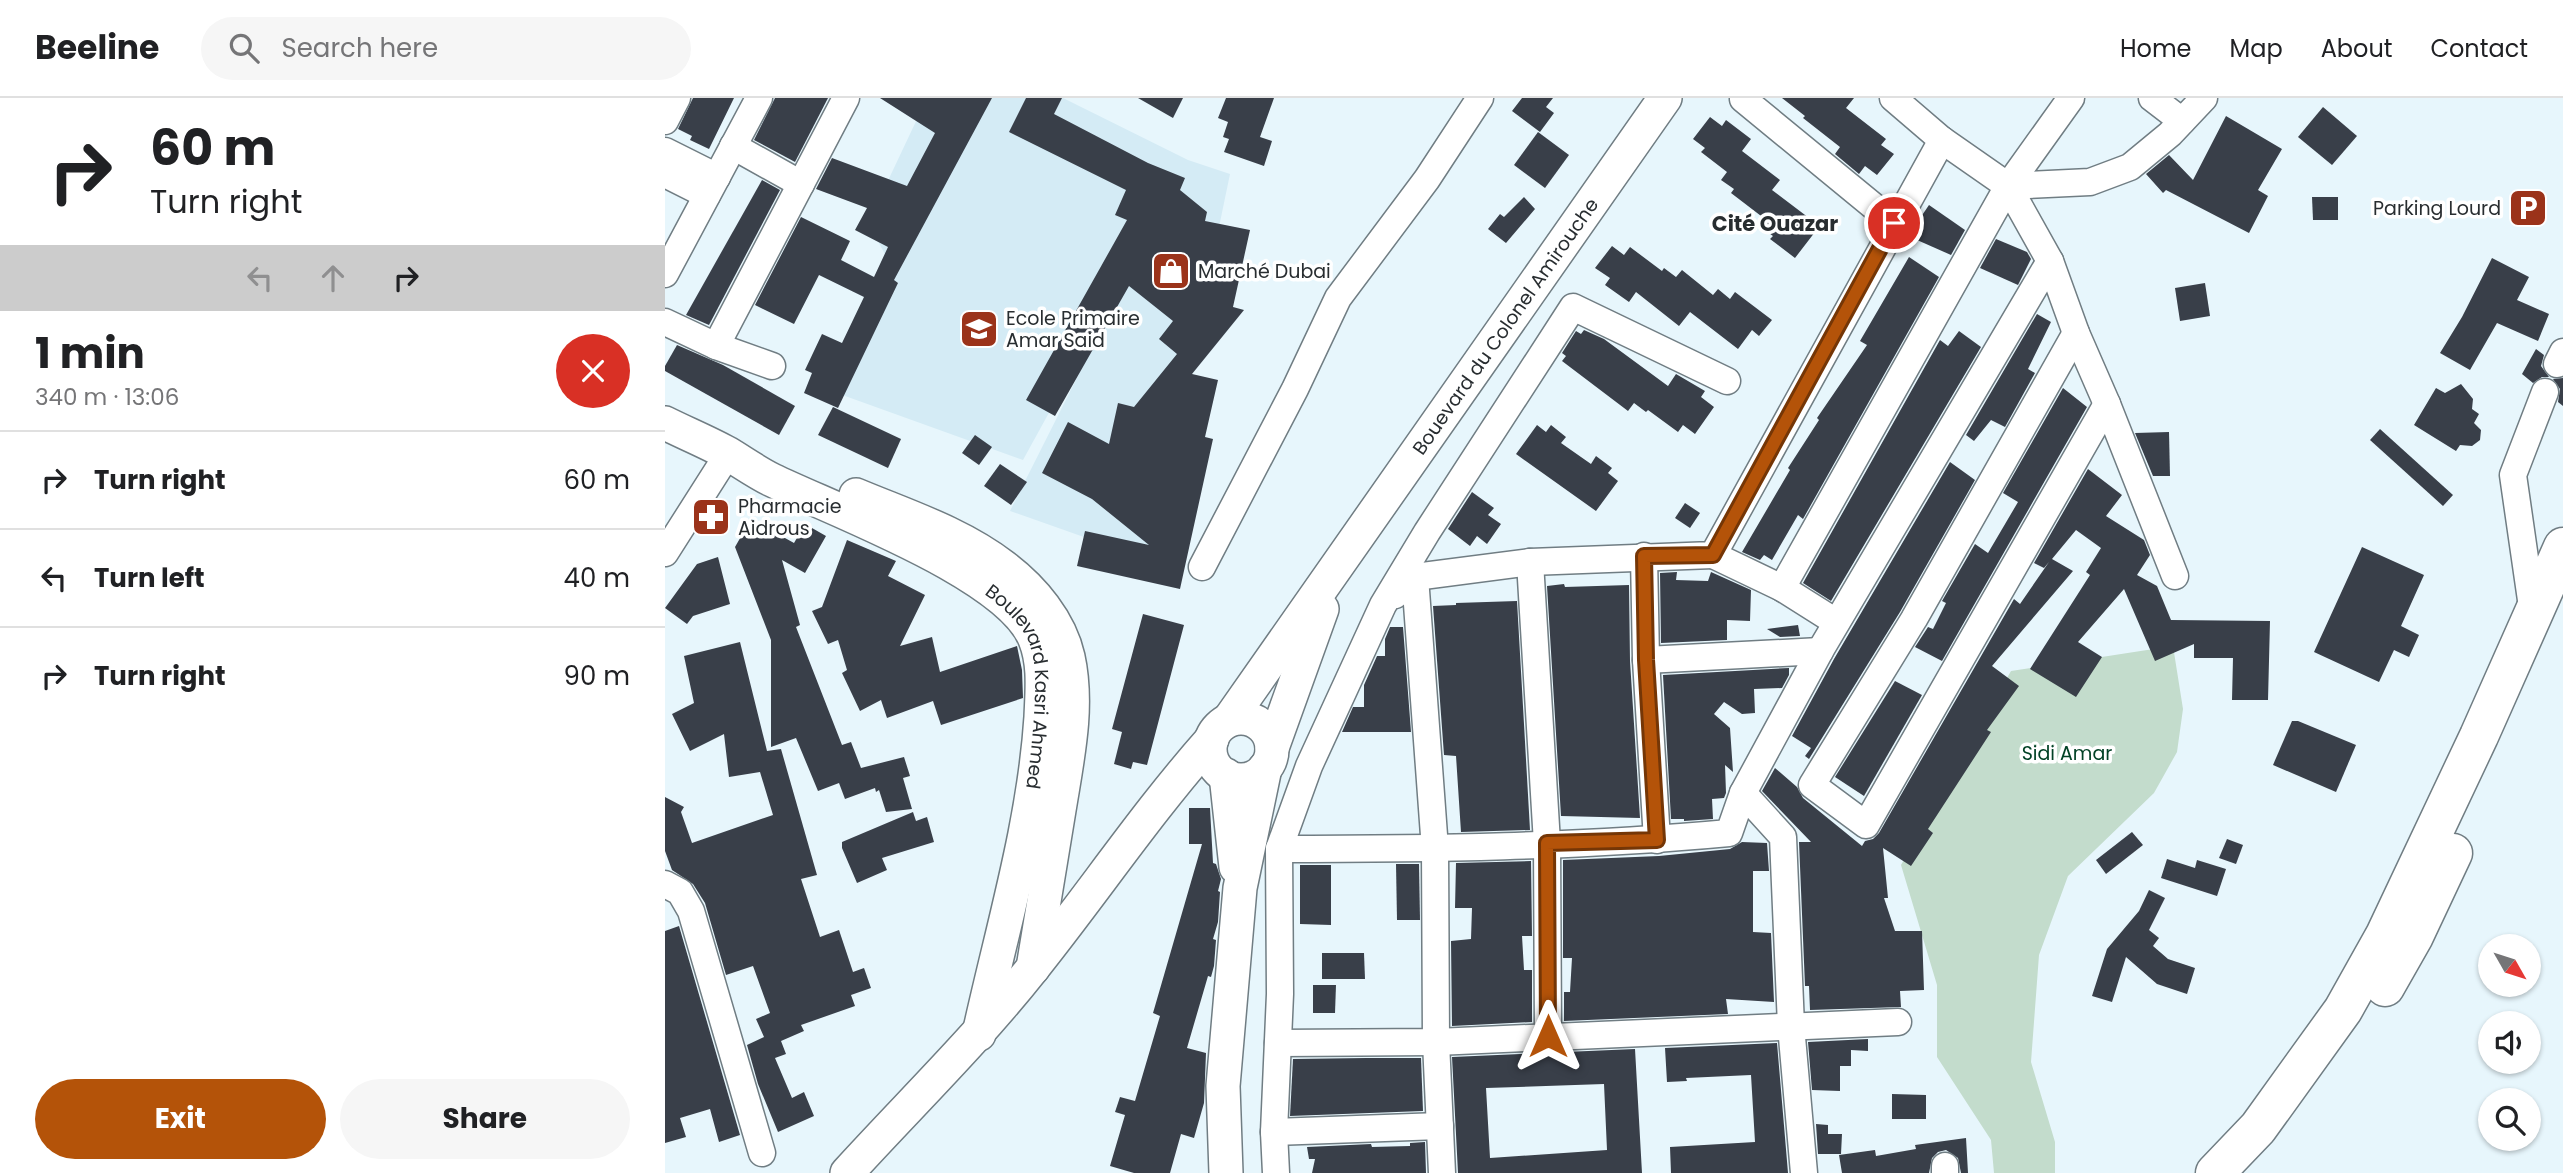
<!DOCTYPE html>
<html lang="en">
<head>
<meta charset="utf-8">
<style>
  body { margin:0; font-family:Poppins,sans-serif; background:#f6f6f6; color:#202124; height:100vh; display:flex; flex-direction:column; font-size:26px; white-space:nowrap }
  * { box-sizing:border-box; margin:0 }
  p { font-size:23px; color:#757577 }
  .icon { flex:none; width:38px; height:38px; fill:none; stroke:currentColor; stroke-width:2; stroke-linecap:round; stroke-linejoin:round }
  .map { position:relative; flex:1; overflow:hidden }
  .panel { display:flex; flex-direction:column; background:#fff; width:665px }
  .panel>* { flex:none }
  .hud { background:#fff; color:#202124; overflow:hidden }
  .needle { width:46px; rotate:129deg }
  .tools { position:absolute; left:1813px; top:836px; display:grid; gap:14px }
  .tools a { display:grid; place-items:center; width:63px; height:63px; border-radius:50%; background:#fff; box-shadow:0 2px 5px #0004; font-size:35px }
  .pin { position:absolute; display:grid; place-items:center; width:60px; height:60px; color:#fff; margin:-30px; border:4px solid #fff; border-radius:50%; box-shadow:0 2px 7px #0007 }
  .me { position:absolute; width:77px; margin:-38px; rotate:0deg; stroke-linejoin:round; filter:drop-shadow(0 0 5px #0008) }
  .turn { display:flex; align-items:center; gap:24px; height:147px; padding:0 35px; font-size:32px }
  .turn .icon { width:91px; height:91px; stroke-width:2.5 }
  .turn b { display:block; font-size:49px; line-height:60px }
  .lanes { display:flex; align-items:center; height:66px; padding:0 35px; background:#0003; justify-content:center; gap:35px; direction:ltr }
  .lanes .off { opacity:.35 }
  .round { display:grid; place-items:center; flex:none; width:74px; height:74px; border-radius:37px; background:#f6f6f6 }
  .headline { display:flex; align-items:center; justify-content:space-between; height:119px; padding:0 35px }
  h1 { font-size:42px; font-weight:700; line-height:52px }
  .button { display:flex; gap:14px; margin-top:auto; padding:14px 35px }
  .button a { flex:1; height:80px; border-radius:42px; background:#b45309; color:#fff; font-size:28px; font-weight:700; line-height:80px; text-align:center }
  .button a+a { background:#f6f6f6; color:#202124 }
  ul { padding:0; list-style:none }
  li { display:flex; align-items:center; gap:21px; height:98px; padding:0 35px; border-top:2px solid #e0e0e0 }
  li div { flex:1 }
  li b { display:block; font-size:26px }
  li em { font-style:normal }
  header { display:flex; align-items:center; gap:42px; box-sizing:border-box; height:98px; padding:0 35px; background:#fff; border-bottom:2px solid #e0e0e0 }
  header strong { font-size:33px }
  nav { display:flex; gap:38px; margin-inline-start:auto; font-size:24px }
  .search { width:490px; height:63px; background:#f6f6f6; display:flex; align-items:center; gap:18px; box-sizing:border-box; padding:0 24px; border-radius:38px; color:#757577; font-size:26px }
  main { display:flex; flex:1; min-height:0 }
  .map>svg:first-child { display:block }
  .built { fill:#d4ebf5 }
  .green { fill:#c3dccc }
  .building { fill:#393f49; fill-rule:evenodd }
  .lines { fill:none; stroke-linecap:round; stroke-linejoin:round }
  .minor-casing { stroke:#707d83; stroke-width:29 }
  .major-casing { stroke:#707d83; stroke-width:36 }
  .highway-casing { stroke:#707d83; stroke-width:41 }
  .minor { stroke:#fff; stroke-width:26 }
  .major { stroke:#fff; stroke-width:33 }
  .highway { stroke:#fff; stroke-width:38 }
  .route-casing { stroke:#753606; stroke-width:18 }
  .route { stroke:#b45309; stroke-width:12 }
  .labels { text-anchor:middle; stroke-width:7; stroke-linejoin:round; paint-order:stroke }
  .poi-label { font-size:19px; fill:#282d30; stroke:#fff; text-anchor:start }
  .street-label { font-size:19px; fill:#282d30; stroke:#fff }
  .park-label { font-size:19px; fill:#024226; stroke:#fff }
  .neighbourhood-label { font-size:21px; font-weight:bold; fill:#282d30; stroke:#fff }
</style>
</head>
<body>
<header>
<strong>Beeline</strong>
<div class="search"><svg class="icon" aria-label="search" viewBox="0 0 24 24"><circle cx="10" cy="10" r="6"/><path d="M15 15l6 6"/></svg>Search here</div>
<nav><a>Home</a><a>Map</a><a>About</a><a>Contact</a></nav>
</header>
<main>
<section class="panel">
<div class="hud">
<div class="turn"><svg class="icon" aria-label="right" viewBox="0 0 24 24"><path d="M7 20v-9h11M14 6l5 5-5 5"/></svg><div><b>60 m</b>Turn right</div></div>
<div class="lanes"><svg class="icon off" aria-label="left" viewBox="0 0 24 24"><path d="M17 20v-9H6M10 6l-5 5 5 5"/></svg><svg class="icon off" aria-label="ahead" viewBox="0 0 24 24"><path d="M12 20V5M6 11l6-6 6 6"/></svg><svg class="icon" aria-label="right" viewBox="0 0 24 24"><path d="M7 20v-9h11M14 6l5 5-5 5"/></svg></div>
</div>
<div class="headline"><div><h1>1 min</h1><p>340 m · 13:06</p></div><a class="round" style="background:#d93025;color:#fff"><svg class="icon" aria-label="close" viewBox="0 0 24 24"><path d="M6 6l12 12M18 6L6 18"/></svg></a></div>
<ul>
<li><svg class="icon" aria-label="right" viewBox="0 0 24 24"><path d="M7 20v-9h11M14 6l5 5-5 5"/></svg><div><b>Turn right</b></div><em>60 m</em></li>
<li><svg class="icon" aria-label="left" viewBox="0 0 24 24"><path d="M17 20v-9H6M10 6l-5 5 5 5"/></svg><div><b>Turn left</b></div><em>40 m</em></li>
<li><svg class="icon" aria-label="right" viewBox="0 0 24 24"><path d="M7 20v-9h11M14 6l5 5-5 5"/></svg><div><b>Turn right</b></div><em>90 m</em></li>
</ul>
<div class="button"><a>Exit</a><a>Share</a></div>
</section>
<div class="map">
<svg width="1898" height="1075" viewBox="0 0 1898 1075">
  <rect width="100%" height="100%" fill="#e7f6fc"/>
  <path class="built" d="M262 0H398L523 62 565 76 525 269 498 467 345 413 508 89 358 362 169 294 227 169 203 125Z"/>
  <path class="green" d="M1508 548 1518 611 1512 654 1489 695 1403 778 1374 857 1366 964 1390 1044V1075H1329L1326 1042 1272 959V887L1236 767 1346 573Z"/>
  <g class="building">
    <path d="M28 0H69L44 51 25 42 27 38 13 31Z"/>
    <path d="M110 0H163L130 64 89 42Z"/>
    <path d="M215 0H327L229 182 233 185 173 310 139 295 147 275 140 272 157 236 177 245 199 199 154 177 129 226 90 207 136 119 185 143 176 162 209 179 223 149 190 132 202 110 151 91 167 60 242 88 270 35Z"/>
    <path d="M361 0H397L389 16 483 65 520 80 515 92 542 114 540 123 585 132 568 209 579 212 527 276 553 282 540 339 548 341 515 491 412 468 420 433 484 447 427 401 377 375 403 324 444 346 453 305 469 309 512 256 494 241 508 223 464 188 390 318 361 302 462 122 450 117 461 92 344 34Z"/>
    <path d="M473 0H518L508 20Z"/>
    <path d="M561 0H609L595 39 607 43 599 68 559 54 564 41 558 39 563 24 553 20Z"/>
    <path d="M857 0H888L881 9 889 15 875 34 847 13Z"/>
    <path d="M1117 0H1189L1181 10 1221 41 1216 47 1229 56 1212 77 1200 68 1194 76 1170 56 1175 49 1138 20 1140 18Z"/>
    <path d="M1658 9 1692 38 1667 67 1633 39Z"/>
    <path d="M1561 18 1617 51 1593 92 1603 98 1584 135 1501 92 1498 95 1481 76 1504 57 1528 82Z"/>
    <path d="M1045 19 1057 28 1061 22 1086 41 1077 53 1115 82 1107 92 1144 120 1140 126 1150 134 1130 160 1105 141 1108 138 1094 128 1100 121 1066 95 1069 91 1056 82 1062 74 1036 54 1040 50 1028 41Z"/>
    <path d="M873 34 904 57 880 90 849 67Z"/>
    <path d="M97 82 115 92 44 227 21 217Z"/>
    <path d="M859 99 870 111 841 145 823 131 835 116 839 119Z"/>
    <path d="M1647 99H1673V122H1648Z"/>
    <path d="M1264 107 1300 132 1286 157 1243 138Z"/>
    <path d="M1331 141 1362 154 1366 161 1353 187 1315 170Z"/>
    <path d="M947 148 959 157 965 149 997 173 999 170 1011 179 1017 172 1048 197 1053 191 1065 201 1070 194 1107 222 1094 238 1087 232 1073 251 1025 214 1014 228 971 194 964 204 940 187 945 180 930 170Z"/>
    <path d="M1244 159 1274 179 1138 421 1133 417 1107 462 1099 457 1095 462 1077 454 1125 372 1123 370 1154 322 1152 320 1202 247 1195 243Z"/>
    <path d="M1827 160 1864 179 1852 202 1884 216 1873 243 1832 225 1805 272 1775 255 1797 219Z"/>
    <path d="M1540 185 1545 218 1515 223 1510 190Z"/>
    <path d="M1372 216 1386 224 1363 271 1370 275 1340 329 1326 322 1309 343 1301 337Z"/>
    <path d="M919 232 939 241 1003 288 1011 276 1040 293 1036 299 1049 309 1030 336 1018 327 1013 334 983 312 981 314 969 305 963 313 897 263 901 258 897 255 911 233 916 236Z"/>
    <path d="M1294 233 1316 249 1166 503 1138 485 1275 242 1283 248Z"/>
    <path d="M12 247 58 267 130 308 114 337 0 273V268Z"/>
    <path d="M1871 251 1879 257 1876 268 1884 279H1877L1868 285 1857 276Z"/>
    <path d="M1898 280V308L1893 304 1895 291 1888 281Z"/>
    <path d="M1796 286 1808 301 1807 311 1814 316 1809 325 1816 332 1815 342 1807 348 1795 347 1791 353 1749 327 1771 290 1780 295Z"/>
    <path d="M1398 290 1422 309 1277 563 1250 549 1263 529 1268 531 1281 505 1277 503 1310 446 1323 455 1353 404 1338 395Z"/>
    <path d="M168 309 236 341 223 370 153 337Z"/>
    <path d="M872 327 881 334 886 327 901 339 896 345 926 366 931 358 947 370 943 375 953 383 931 413 851 356Z"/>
    <path d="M1715 331 1788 397 1778 408 1705 342Z"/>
    <path d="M1504 334 1505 378H1488L1470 335Z"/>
    <path d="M310 337 327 349 314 367 297 355Z"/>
    <path d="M1285 364 1310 382 1235 514 1144 661 1140 658 1146 650 1127 638 1169 561Z"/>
    <path d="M335 366 362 384 346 407 319 388Z"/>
    <path d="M1423 371 1457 397 1441 418 1479 442 1485 457 1472 477 1492 488 1506 522 1605 523 1603 602H1567L1568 560H1529V546L1490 563 1459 491 1413 544 1437 559 1411 599 1365 571 1425 477 1421 474 1436 450 1411 432 1387 461 1408 473 1327 568 1354 588 1322 632 1326 634 1263 731 1268 735 1246 768 1218 750 1223 800H1219L1230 833H1257L1259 892 1235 893 1236 909 1145 912 1144 888H1140L1134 744H1146L1097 693 1110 670 1132 689 1138 700 1197 748 1200 743 1208 741 1214 735 1349 501 1355 506 1384 464 1379 470 1369 465Z"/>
    <path d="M807 394 829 410 823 417 836 426 822 446 812 438 805 448 783 431Z"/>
    <path d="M1020 405 1035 415 1025 430 1010 420Z"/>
    <path d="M86 421 129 445 140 426 161 438 140 475 117 462 135 527 131 529 177 647 186 644 196 670 239 659 245 678 238 680 247 711 221 714 214 692 211 694 210 690 180 701 174 685 153 693 131 640 106 649V542L70 449Z"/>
    <path d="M182 442 231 463 223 478 260 497 235 548 267 539 275 574 352 548 357 572 358 600 276 627 268 603 222 620 216 602 195 613 177 575 182 572 173 542 163 546 147 513 157 509Z"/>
    <path d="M1697 449 1759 477 1736 528 1754 537 1744 559 1729 552 1714 584 1649 554Z"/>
    <path d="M53 459 65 506 28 518 22 526 0 510 32 466Z"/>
    <path d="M1012 474 1011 482 1043 483 1046 474 1086 492 1085 523 1062 522V542L996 545 995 475Z"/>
    <path d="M899 486 900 489 964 487 965 563 975 720 896 718 882 488Z"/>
    <path d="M852 503 865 732 796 734 791 658 779 657 768 508 791 507V505Z"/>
    <path d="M478 516 519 527 482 667 468 664 466 671 449 666 457 634 447 631Z"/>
    <path d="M1133 527 1135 538 1115 539 1102 531Z"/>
    <path d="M725 529H738L746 634H677L688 609H699V587L712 558H720V541Z"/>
    <path d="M75 544 102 653 116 651 152 777 136 781 155 839 174 832 188 874 199 870 206 890 186 897 190 908 136 927 139 933 116 943 121 956 110 960 127 1000 139 994 149 1018 113 1034 93 986 82 947 99 939 91 921 105 915 88 868 61 877 40 805 28 786 7 772 0 753V699L19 709 16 714 27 745 108 717 95 674 64 679 59 636 25 653 7 616 29 605 19 558Z"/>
    <path d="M1124 570V577L1117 590 1089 591 1090 615 1077 616 1059 604 1049 616 1065 630 1068 674 1060 667 1061 695 1059 700 1047 701 1048 721 1019 723V721H1006L998 577Z"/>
    <path d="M1230 583 1257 597 1199 698 1170 679Z"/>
    <path d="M1627 623H1633L1691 647 1671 694 1608 667Z"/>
    <path d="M524 710H545L548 765 551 766 556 781 553 793 555 794 553 824 548 841 551 842 549 868 546 879 543 878 522 950 541 955 539 1005 529 1040 516 1036 505 1075H469L445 1068 460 1017 450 1014 455 999 470 1003 495 918 488 915 537 746H524Z"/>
    <path d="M248 714 251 723 262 719 269 744 217 760 222 772 192 785 177 750V744Z"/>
    <path d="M1467 734 1478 747 1441 776 1431 762Z"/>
    <path d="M1562 741 1578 747 1571 766 1554 760Z"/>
    <path d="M1077 744 1102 745 1104 773H1088V834L1106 835 1109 904 1061 901 1063 916 899 923V894H905L907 860H898V762L994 758 1065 751Z"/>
    <path d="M1502 761 1530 770 1532 762 1561 771 1552 798 1496 780Z"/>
    <path d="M866 763 867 838H857L859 872H867V924L787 928 786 843 806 841 807 810H790L791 765Z"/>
    <path d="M731 766H754L755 822H732Z"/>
    <path d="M635 767H666V827L635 826Z"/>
    <path d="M1484 792 1500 800 1484 832 1494 840 1488 848 1503 861 1530 870 1522 896 1492 886 1461 859 1447 904 1427 898 1442 851 1474 813Z"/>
    <path d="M14 828 75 1037 54 1044 45 1011 15 1020 21 1039 0 1045V833Z"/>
    <path d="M657 855H699L700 881H657Z"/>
    <path d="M648 887H671L670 915H648Z"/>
    <path d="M1203 941V953L1186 952V968H1175V993L1147 992 1143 944Z"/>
    <path d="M1112 945 1123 1075H1006L1005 1049 1090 1044 1086 977 1021 980 1022 983 1002 984 1000 950Z"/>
    <path d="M970 951 977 1075H793L787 959ZM939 986 942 1052 825 1060 821 990Z"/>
    <path d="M701 960H756L758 1013 625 1018 628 961Z"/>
    <path d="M1227 996 1261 997V1021H1227Z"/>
    <path d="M1151 1026 1163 1027V1036H1177L1176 1056H1153Z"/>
    <path d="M1301 1040 1303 1075H1296L1293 1060 1281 1052 1273 1054 1267 1060 1264 1075H1177L1174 1057 1210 1052 1211 1058 1251 1051 1250 1047Z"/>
    <path d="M760 1044 761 1075H647L650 1061H644L642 1049 706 1046 707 1049 745 1048V1045Z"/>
  </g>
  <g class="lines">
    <defs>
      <g id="minor">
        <path d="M1228 0 1277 42 1343 88 1425 84 1465 69 1505 36 1539 0"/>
        <path d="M1487 0 1517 23"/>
        <path d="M1078 1 1229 125"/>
        <path d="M0 23 12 0"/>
        <path d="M68 48 136 86"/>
        <path d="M0 53 52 79"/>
        <path d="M0 76 42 97"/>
        <path d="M1343 88 1385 163 1411 235 1442 306 1510 478"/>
        <path d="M0 176 94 0"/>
        <path d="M0 224 51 248 107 268"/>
        <path d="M1411 235 1249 521 1147 687 1201 727 1442 306"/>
        <path d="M51 248 181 0"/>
        <path d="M1892 266 1898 254"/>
        <path d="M0 455 63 356"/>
        <path d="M1048 457 1117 490 1171 524"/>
        <path d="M979 458 981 562 992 742"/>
        <path d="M865 464 882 745 883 938"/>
        <path d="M537 469 630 291 673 200 762 81 815 0"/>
        <path d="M750 479 770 751 771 944 777 1075"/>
        <path d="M1117 490 1343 88 1406 0"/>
        <path d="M730 497 750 479 865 464 1048 457 1277 42"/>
        <path d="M1868 516 1848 377 1880 294"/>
        <path d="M981 562 1155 553"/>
        <path d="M1078 695 1118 739 1126 928 1139 1075"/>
        <path d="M614 751C764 751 914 749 1064 735L1078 695 1155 553 1385 163"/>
        <path d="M0 786 15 794 26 813 97 1055"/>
        <path d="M613 945 771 944 1233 924"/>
        <path d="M609 1034 775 1028"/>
        <path d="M1280 1068V1075"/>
        <path d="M611 1075 609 1034 615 896 614 751 644 668 718 507 762 434 908 209 1062 283"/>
      </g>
      <g id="major">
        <path id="s1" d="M0 325C20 335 42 344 62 355 77 364 91 374 107 382 171 413 344 476 370 541 380 566 377 593 376 619 369 727 337 831 314 936"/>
        <path d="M191 397C241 418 295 435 339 469 368 491 395 523 403 559 414 609 402 662 394 712 385 765 377 817 368 870"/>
        <circle cx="576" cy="651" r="31"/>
        <path id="s2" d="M564 622 1000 0"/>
        <path d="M607 650 657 511"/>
        <path d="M561 677 571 769"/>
        <path d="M182 1075C244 1007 310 943 367 871 428 795 482 714 547 641"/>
        <path d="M561 1075 558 988 575 790 600 670"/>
      </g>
      <g id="highway">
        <path d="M1720 889 1749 838 1788 755"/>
        <path d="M1550 1075 1593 1030 1678 912 1720 837 1814 638 1898 449"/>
      </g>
    </defs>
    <use href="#minor" class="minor-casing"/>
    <use href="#major" class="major-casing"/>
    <use href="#highway" class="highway-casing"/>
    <use href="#minor" class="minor"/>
    <use href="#major" class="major"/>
    <use href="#highway" class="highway"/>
  </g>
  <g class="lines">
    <defs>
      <path id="route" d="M883 938 882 745 992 742 981 562 979 458 1048 457 1229 125"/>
    </defs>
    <use href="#route" class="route-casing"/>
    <use href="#route" class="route"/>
  </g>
  <defs>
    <symbol id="parking-square" viewBox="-11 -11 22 22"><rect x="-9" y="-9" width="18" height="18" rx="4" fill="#9b331a" stroke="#fff"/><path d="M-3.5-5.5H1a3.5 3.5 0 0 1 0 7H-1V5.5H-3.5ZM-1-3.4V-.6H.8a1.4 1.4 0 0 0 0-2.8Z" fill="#fff"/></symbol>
    <symbol id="shop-square" viewBox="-11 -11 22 22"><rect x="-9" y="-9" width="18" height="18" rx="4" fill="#9b331a" stroke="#fff"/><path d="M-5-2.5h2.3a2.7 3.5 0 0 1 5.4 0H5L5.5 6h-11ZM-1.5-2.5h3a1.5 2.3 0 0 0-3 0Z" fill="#fff"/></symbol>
    <symbol id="school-square" viewBox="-11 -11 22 22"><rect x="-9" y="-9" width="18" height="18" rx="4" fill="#9b331a" stroke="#fff"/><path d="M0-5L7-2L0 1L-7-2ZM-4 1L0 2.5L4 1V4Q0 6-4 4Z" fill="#fff"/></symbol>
    <symbol id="pharmacy-square" viewBox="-11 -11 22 22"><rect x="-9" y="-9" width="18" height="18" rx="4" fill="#9b331a" stroke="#fff"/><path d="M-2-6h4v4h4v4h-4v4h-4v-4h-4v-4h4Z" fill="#fff"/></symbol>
  </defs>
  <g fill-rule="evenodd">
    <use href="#parking-square" x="1841" y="88" width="44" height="44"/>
    <use href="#shop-square" x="484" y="151" width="44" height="44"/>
    <use href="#school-square" x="292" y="209" width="44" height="44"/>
    <use href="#pharmacy-square" x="24" y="397" width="44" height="44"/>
  </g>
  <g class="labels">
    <g class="poi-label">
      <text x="1836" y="117" text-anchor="end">Parking Lourd</text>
      <text x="533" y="180">Marché Dubai</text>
      <text x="341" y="227">Ecole Primaire<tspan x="341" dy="22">Amar Said</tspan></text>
      <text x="73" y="415">Pharmacie<tspan x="73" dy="22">Aidrous</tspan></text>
    </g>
    <g class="street-label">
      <text dy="7" stroke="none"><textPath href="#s2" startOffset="481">Bouevard du Colonel Amirouche</textPath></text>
      <text dy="7" stroke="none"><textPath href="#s1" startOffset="474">Boulevard Kasri Ahmed</textPath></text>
    </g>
    <g class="park-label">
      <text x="1402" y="662">Sidi Amar</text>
    </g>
    <g class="neighbourhood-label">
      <text x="1110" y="133">Cité Ouazar</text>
    </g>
  </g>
</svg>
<div class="tools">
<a><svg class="needle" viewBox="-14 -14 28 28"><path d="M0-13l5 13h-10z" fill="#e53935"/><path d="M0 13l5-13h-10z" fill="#757577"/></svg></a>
<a><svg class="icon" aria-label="sound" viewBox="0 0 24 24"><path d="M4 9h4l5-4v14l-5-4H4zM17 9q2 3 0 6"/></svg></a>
<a><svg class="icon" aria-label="search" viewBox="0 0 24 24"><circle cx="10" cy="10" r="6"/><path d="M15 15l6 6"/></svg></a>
</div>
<div class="pin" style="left:1229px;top:125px;background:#d93025"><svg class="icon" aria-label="arrive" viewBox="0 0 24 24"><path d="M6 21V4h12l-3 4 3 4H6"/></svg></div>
<svg class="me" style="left:883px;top:938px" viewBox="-20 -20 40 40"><path d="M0-17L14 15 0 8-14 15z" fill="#b45309" stroke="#fff" stroke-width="4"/></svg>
</div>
</main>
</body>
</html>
